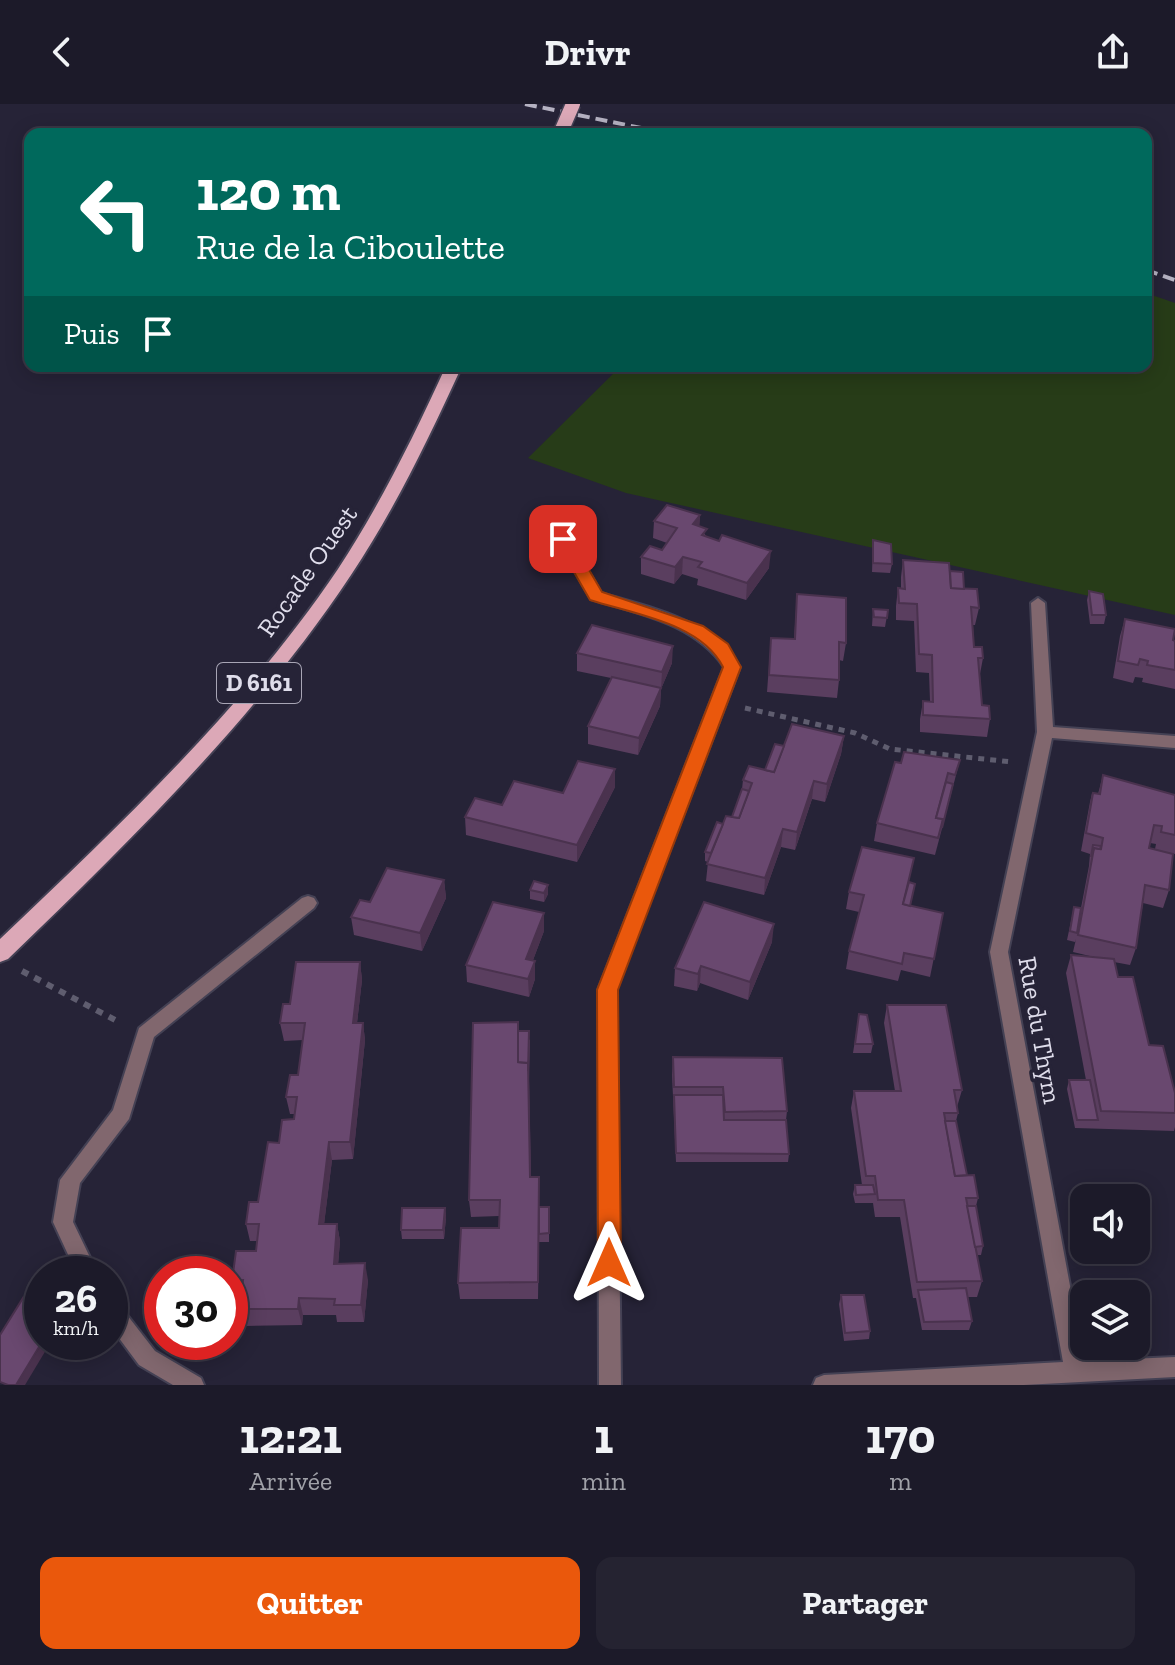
<!DOCTYPE html>
<html lang="fr">
<head>
<meta charset="utf-8">
<style>
  body { margin:0; font-family:"Zilla Slab",serif; background:#252331; color:#f1f3f6; height:100vh; display:flex; flex-direction:column; font-size:30px; white-space:nowrap }
  * { box-sizing:border-box; margin:0 }
  p { font-size:26px; color:#a0a1a8 }
  .icon { flex:none; width:44px; height:44px; fill:none; stroke:currentColor; stroke-width:2; stroke-linecap:round; stroke-linejoin:round }
  .map { position:relative; height:1281px; overflow:hidden }
  .panel { display:flex; flex-direction:column; background:#1c1a29; flex:1 }
  .panel>* { flex:none }
  .guide { position:absolute; left:24px; top:24px; width:1128px; height:244px; border-radius:16px; box-shadow:0 4px 20px #0003,0 0 0 2px #3a3846; background:#00695c; color:#fff; overflow:hidden }
  .tools { position:absolute; left:1070px; top:1080px; display:grid; gap:16px }
  .tools a { display:grid; place-items:center; width:80px; height:80px; border-radius:16px; background:#1c1a29; box-shadow:0 4px 20px #0003,0 0 0 2px #3a3846; font-size:40px }
  .speed { position:absolute; left:24px; top:1152px; display:flex; gap:16px; font-size:40px; font-weight:700; text-align:center }
  .speed>* { display:grid; place-content:center; width:104px; height:104px; border-radius:50%; background:#1c1a29; box-shadow:0 4px 20px #0003,0 0 0 2px #3a3846; line-height:1 }
  .speed small { font-size:20px; font-weight:400 }
  .speed .limit { border:12px solid #d22; background:#fff; color:#111 }
  .pin { position:absolute; display:grid; place-items:center; width:68px; height:68px; color:#fff; margin:-34px; border-radius:16px; box-shadow:0 4px 12px #0006 }
  .me { position:absolute; width:88px; margin:-44px; rotate:0deg; stroke-linejoin:round; filter:drop-shadow(0 0 6px #0008) }
  .turn { display:flex; align-items:center; gap:28px; height:168px; padding:0 40px; font-size:36px }
  .turn .icon { width:104px; height:104px; stroke-width:2.5 }
  .turn b { display:block; font-size:56px; line-height:68px }
  .then { display:flex; align-items:center; height:76px; padding:0 40px; background:#0003; gap:16px; font-size:30px }
  .eta { display:flex; justify-content:space-evenly; align-items:center; height:136px; text-align:center }
  .eta b { font-size:48px; font-weight:700; line-height:56px }
  .cta { display:flex; gap:16px; margin-top:auto; padding:16px 40px }
  .cta a { flex:1; height:92px; border-radius:16px; background:#ea580c; color:#fff; font-size:32px; font-weight:700; line-height:92px; text-align:center }
  .cta a+a { background:#252331; color:#f1f3f6 }
  header { display:flex; justify-content:space-between; align-items:center; height:104px; padding:0 40px; background:#1c1a29; font-size:36px; font-weight:700 }
  .map>svg:first-child { display:block }
  .green { fill:#273c18 }
  .lines { fill:none; stroke-linecap:round; stroke-linejoin:round }
  .street-casing { stroke:#444154; stroke-width:4 }
  .primary-casing { stroke:#444154; stroke-width:4 }
  .path-far1 { stroke:#5f5d6f; stroke-width:5; stroke-dasharray:6 6; stroke-linecap:butt }
  .path { stroke:#5f5d6f; stroke-width:6; stroke-dasharray:7 7; stroke-linecap:butt }
  .street { fill:#81676e; fill-rule:evenodd }
  .primary { fill:#dca8b7; fill-rule:evenodd }
  .rail { stroke:#b5b2c2; stroke-width:4; stroke-dasharray:12 6; stroke-linecap:butt }
  .primary-bridge-casing { stroke:#444154; stroke-width:17; stroke-linecap:butt }
  .primary-bridge { stroke:#dca8b7; stroke-width:14 }
  .wall { fill:#5a3e5f; fill-rule:evenodd }
  .shaded-wall { fill:#4a324e }
  .building { fill:#69486f; stroke:#4a324e; stroke-width:2 }
  .route { fill:#ea580c; stroke:#983908; stroke-width:2 }
  .labels { text-anchor:middle; stroke-width:7; stroke-linejoin:round; paint-order:stroke }
  .shield { fill:#262337; stroke:#a8a5b5; stroke-width:2 }
  .shield-label { font-size:24px; font-weight:bold; fill:#dfddeb }
  .street-label { font-size:26px; fill:#dfddeb; stroke:#262337 }
</style>
</head>
<body>
<header><svg class="icon" aria-label="back" viewBox="0 0 24 24"><path d="M15 5l-7 7 7 7"/></svg>Drivr<svg class="icon" aria-label="share" viewBox="0 0 24 24"><path d="M12 15V3M7 8l5-5 5 5M5 13v7h14v-7"/></svg></header>
<div class="map">
<svg width="1175" height="1281" viewBox="0 0 1175 1281">
  <rect width="100%" height="100%" fill="#262337"/>
  <path class="green" d="M1146 189 1175 199V511L626 389 528 354 621 262H1146Z"/>
  <g class="lines">
    <defs>
      <g id="street">
        <path d="M563 431 570 435 601 489C654 505 708 514 740 563L616 886 621 1281H599L598 886 724 563C694 519 639 510 591 495L556 435Z"/>
        <path d="M1038 494 1045 499 1053 623 1175 632V644L1052 634 1008 848 1084 1257 1175 1253V1273L1024 1281H813L816 1274 824 1271 1063 1258 990 848 1037 628 1031 499Z"/>
        <path d="M308 792 314 794 317 799 314 804 154 933 129 1015 80 1079 73 1118 98 1170H77L53 1118 60 1076 113 1006 139 924 302 794Z"/>
        <path d="M110 1195 117 1198 155 1247 201 1274 204 1281H173L139 1261 110 1222Z"/>
      </g>
      <path id="primary" d="M446 262H462C429 334 395 405 351 471 256 614 131 736 8 855L0 858V835C120 721 245 603 338 465 380 401 414 332 446 262Z"/>
    </defs>
    <use href="#street" class="street-casing"/>
    <use href="#primary" class="primary-casing"/>
    <path class="path-far1" d="M745 604 855 629 890 645 1012 658"/>
    <path class="path" d="M22 867 119 918"/>
    <use href="#street" class="street"/>
    <use href="#primary" class="primary"/>
    <g class="rail">
      <path d="M525 0 670 30"/>
      <path d="M1146 166 1175 176"/>
    </g>
    <defs>
      <path id="primary-bridge" d="M560 30 573 0"/>
    </defs>
    <use href="#primary-bridge" class="primary-bridge-casing"/>
    <use href="#primary-bridge" class="primary-bridge"/>
  </g>
  <g class="wall">
    <path d="M700 411 699 423 707 433 769 464 746 496 697 481 698 475 682 470 674 480 641 470V453L662 446 667 439 653 434 654 417Z"/>
    <path d="M873 436 892 460 890 469 872 468Z"/>
    <path d="M903 456 950 467 979 504 975 521H973L974 543 983 554 980 570 982 601 990 615 987 633 920 628V615L923 597H930L929 569 916 568 914 517 896 516V502L898 484 901 485V473Z"/>
    <path d="M1089 487 1106 511 1104 520H1090L1087 496Z"/>
    <path d="M797 490 846 539 843 557 839 556V576L837 594 767 588 771 534 794 535Z"/>
    <path d="M873 505 888 506 885 523 872 522Z"/>
    <path d="M1125 515 1175 537V585L1142 578 1143 574 1135 573 1133 579 1113 574 1120 532Z"/>
    <path d="M577 549 672 559 661 585 660 602 638 651 588 640V622L611 574 577 567Z"/>
    <path d="M844 632 841 650 825 698 812 695 795 746 781 743 764 791 706 777 708 758 705 757V748L723 720 732 713 742 685 743 676 765 666 784 642Z"/>
    <path d="M902 656H960L935 751 874 737 877 719Z"/>
    <path d="M1103 671 1175 691V750L1161 747 1169 786 1163 804 1143 799 1136 844 1130 861 1114 858 1118 873 1149 941 1175 989V1023L1174 1027 1075 1024 1067 985 1069 976H1086L1066 869 1071 851 1098 854 1073 848 1076 835 1075 838 1067 836 1074 803 1081 804 1089 762 1090 750 1081 747 1090 698 1092 689 1098 690ZM1150 739 1156 740 1155 745 1149 744Z"/>
    <path d="M615 683 577 758 466 731 465 713 563 689Z"/>
    <path d="M444 776 446 794 422 847 354 831 351 813 370 798Z"/>
    <path d="M909 778 910 802 943 809 930 873 901 866 898 877 846 865 849 847 859 808 846 805 849 788Z"/>
    <path d="M548 781V790L544 798 530 795V786Z"/>
    <path d="M544 827 533 856 535 857V875L529 893 467 878 466 861Z"/>
    <path d="M772 838 748 896 700 879 697 887 674 882 675 864Z"/>
    <path d="M360 858 362 876 357 919H363L365 936 353 1055 332 1056 324 1120H337L340 1137 338 1160 368 1176 364 1218H337L336 1211H303L302 1221 245 1222 240 1205 242 1193H237L232 1177 256 1147 257 1137H250L246 1120 258 1098 279 1039 294 1015 295 1010H290L286 993 298 971 303 936 284 937 280 919 290 900Z"/>
    <path d="M887 901 962 986 957 1003 958 1009 956 1017 967 1071 978 1094 976 1102 983 1142 981 1151H977L982 1177 977 1193H968L972 1217 969 1226H922L916 1194H913L900 1113H875L873 1099H855L853 1090 855 1081H862L851 1004 854 987H895L884 919Z"/>
    <path d="M859 910 873 940 871 949H853Z"/>
    <path d="M518 927 530 936 529 976 531 1073 539 1109 549 1103V1138H539V1135L538 1195H460L458 1179 499 1124V1112L471 1113 469 1096Z"/>
    <path d="M673 953 787 1007 786 1016 789 1050 788 1058H676L672 971Z"/>
    <path d="M445 1104 446 1113 444 1135H402L401 1126Z"/>
    <path d="M841 1191 870 1227 869 1235 844 1237 839 1200Z"/>
  </g>
  <g class="shaded-wall">
    <path d="M700 411 699 429 693 420Z"/>
    <path d="M771 447 769 464 746 496 747 479Z"/>
    <path d="M683 453 682 470 674 480 675 463Z"/>
    <path d="M673 542 672 559 661 585 662 568Z"/>
    <path d="M661 584 660 602 638 651 639 634Z"/>
    <path d="M844 632 841 650 825 698 827 680Z"/>
    <path d="M615 665V683L577 758V741Z"/>
    <path d="M814 677 812 695 795 746 797 728Z"/>
    <path d="M783 725 781 743 764 791 765 774Z"/>
    <path d="M444 776 446 794 422 847 420 829Z"/>
    <path d="M548 781V790L544 798V789Z"/>
    <path d="M544 809V827L527 872 526 855Z"/>
    <path d="M774 820 772 838 748 896 750 878Z"/>
    <path d="M535 857V875L529 893 528 875Z"/>
    <path d="M360 858 362 876 355 936 353 919Z"/>
    <path d="M701 862 700 879 697 887 698 870Z"/>
    <path d="M363 919 365 936 353 1055 350 1038Z"/>
    <path d="M329 1038 332 1056 322 1137 319 1120Z"/>
    <path d="M445 1104 446 1113 444 1135 443 1126Z"/>
    <path d="M337 1120 340 1137 337 1176 334 1160Z"/>
    <path d="M365 1159 368 1176 364 1218 361 1201Z"/>
    <path d="M299 1194 303 1211 302 1221 298 1205Z"/>
    <path d="M43 1238 46 1246 25 1281H16Z"/>
  </g>
  <g class="building">
    <path d="M667 401 700 411 693 420 707 425 702 431 719 437 722 431 771 447 747 479 698 463 702 458 683 453 675 463 641 453 650 442 662 446 677 424 654 417Z"/>
    <path d="M873 436 891 440 892 460 873 459Z"/>
    <path d="M903 456 949 459 951 484 977 485 979 504 971 503 974 543H982L983 554H978L982 601 989 602 990 615 923 611V597L933 598 932 551 919 550 917 500 899 499 898 484 905 485Z"/>
    <path d="M950 467 963 468 964 485 951 484Z"/>
    <path d="M1089 487 1103 490 1106 511H1092Z"/>
    <path d="M797 490 846 494V539L839 538V576L769 571 771 534 795 535Z"/>
    <path d="M873 505 888 506 887 514 874 513Z"/>
    <path d="M1125 515 1175 525 1173 536 1175 537V566L1147 561 1148 557 1140 555 1138 561 1118 557Z"/>
    <path d="M592 521 673 542 662 568 577 549Z"/>
    <path d="M612 573 661 584 639 634 588 622Z"/>
    <path d="M792 620 844 632 827 680 814 677 797 728 783 725 765 774 707 760 726 712 739 714 752 679 743 676 749 662 774 668Z"/>
    <path d="M775 640 784 642 774 668 765 666Z"/>
    <path d="M904 648 960 656 955 671 948 669 936 714 943 715 938 734 877 719 895 658 901 659Z"/>
    <path d="M578 657 615 665 577 741 465 713 475 694 502 701 514 677 563 689Z"/>
    <path d="M1103 671 1175 691V731L1161 728 1162 722 1154 721 1149 744 1173 750 1169 786 1145 781 1136 844 1078 831 1094 744 1101 745 1103 734 1086 729 1093 689 1100 690Z"/>
    <path d="M946 678 953 680 942 724 943 715 936 714Z"/>
    <path d="M742 685 749 687 739 714 732 713Z"/>
    <path d="M717 718 723 720 711 749 705 748Z"/>
    <path d="M1093 741 1101 742 1100 745 1094 744 1091 753Z"/>
    <path d="M862 743 914 754 903 800 943 809 934 855 904 849 902 860 849 847 864 791 849 788Z"/>
    <path d="M387 764 444 776 420 829 351 813 360 796 370 798Z"/>
    <path d="M534 777 548 781 544 789 530 786Z"/>
    <path d="M909 778 915 780 910 802 903 800Z"/>
    <path d="M493 798 544 809 526 855 535 857 528 875 466 861Z"/>
    <path d="M704 798 774 820 750 878 701 862 698 870 675 864Z"/>
    <path d="M1074 803 1081 804 1077 829 1070 827Z"/>
    <path d="M1071 851 1114 855 1118 873H1133L1149 941 1163 942 1175 989V1009L1101 1007Z"/>
    <path d="M296 858H360L353 919H363L350 1038H329L319 1120H337L334 1160 365 1159 361 1201H334L335 1195 299 1194 298 1205H240L243 1176 232 1177 236 1147H256L259 1120H246L249 1098H258L268 1038 279 1039 282 1016 294 1015 297 993H286L290 971H298L305 919H280L283 900H290Z"/>
    <path d="M887 901H946L962 986H954L958 1009H944L955 1072 974 1071 978 1094H966L982 1177 917 1178 904 1096H878L875 1072H866L854 987H901Z"/>
    <path d="M859 910 867 911 873 940H855Z"/>
    <path d="M518 918V958L528 959 530 1073H539L538 1178 458 1179 461 1124H499L500 1096H469L473 919Z"/>
    <path d="M518 927H529L528 967V959L518 958Z"/>
    <path d="M673 953 782 954 787 1007 725 1008 723 983H674Z"/>
    <path d="M1069 976H1090L1098 1016H1077Z"/>
    <path d="M674 991H723L724 1016H786L789 1050 676 1049Z"/>
    <path d="M945 1017H956L967 1071 955 1072Z"/>
    <path d="M855 1081H873L875 1090 856 1091Z"/>
    <path d="M967 1102H976L983 1142 975 1143Z"/>
    <path d="M539 1103H549V1129L539 1130Z"/>
    <path d="M402 1104H445L443 1126H401Z"/>
    <path d="M966 1184 972 1217 924 1218 918 1186Z"/>
    <path d="M841 1191H864L870 1227 845 1229Z"/>
    <path d="M23 1194 42 1238 16 1281H8L0 1278V1231Z"/>
  </g>
  <path class="route" d="M563 430 571 435 602 488 703 522 728 540 741 563 618 886 621 1159 618 1167 609 1170 601 1167 598 1159 597 886 723 563C701 519 633 510 590 496L555 435Z"/>
  <g class="labels">
    <rect class="shield" x="217" y="559" width="84" height="40" rx="6"/>
    <g class="shield-label">
      <text x="259" y="587">D 6161</text>
    </g>
    <g class="street-label">
      <text transform="translate(307 467) rotate(-55)" y="9">Rocade Ouest</text>
      <text transform="translate(1040 926) rotate(80)" y="9">Rue du Thym</text>
    </g>
  </g>
</svg>
<div class="tools">
<a><svg class="icon" aria-label="sound" viewBox="0 0 24 24"><path d="M4 9h4l5-4v14l-5-4H4zM17 9q2 3 0 6"/></svg></a>
<a><svg class="icon" aria-label="layers" viewBox="0 0 24 24"><path d="M12 4l9 5-9 5-9-5zM3 14l9 5 9-5"/></svg></a>
</div>
<div class="speed"><div>26<small>km/h</small></div><div class="limit">30</div></div>
<div class="pin" style="left:563px;top:435px;background:#d93025"><svg class="icon" aria-label="arrive" viewBox="0 0 24 24"><path d="M6 21V4h12l-3 4 3 4H6"/></svg></div>
<svg class="me" style="left:609px;top:1159px" viewBox="-20 -20 40 40"><path d="M0-17L14 15 0 8-14 15z" fill="#ea580c" stroke="#fff" stroke-width="4"/></svg>
<div class="guide">
<div class="turn"><svg class="icon" aria-label="left" viewBox="0 0 24 24"><path d="M17 20v-9H6M10 6l-5 5 5 5"/></svg><div><b>120 m</b>Rue de la Ciboulette</div></div>
<div class="then">Puis<svg class="icon" aria-label="arrive" viewBox="0 0 24 24"><path d="M6 21V4h12l-3 4 3 4H6"/></svg></div>
</div>
</div>
<section class="panel">
<div class="eta">
<div><b>12:21</b><p>Arrivée</p></div>
<div><b>1</b><p>min</p></div>
<div><b>170</b><p>m</p></div>
</div>
<div class="cta"><a>Quitter</a><a>Partager</a></div>
</section>
</body>
</html>
